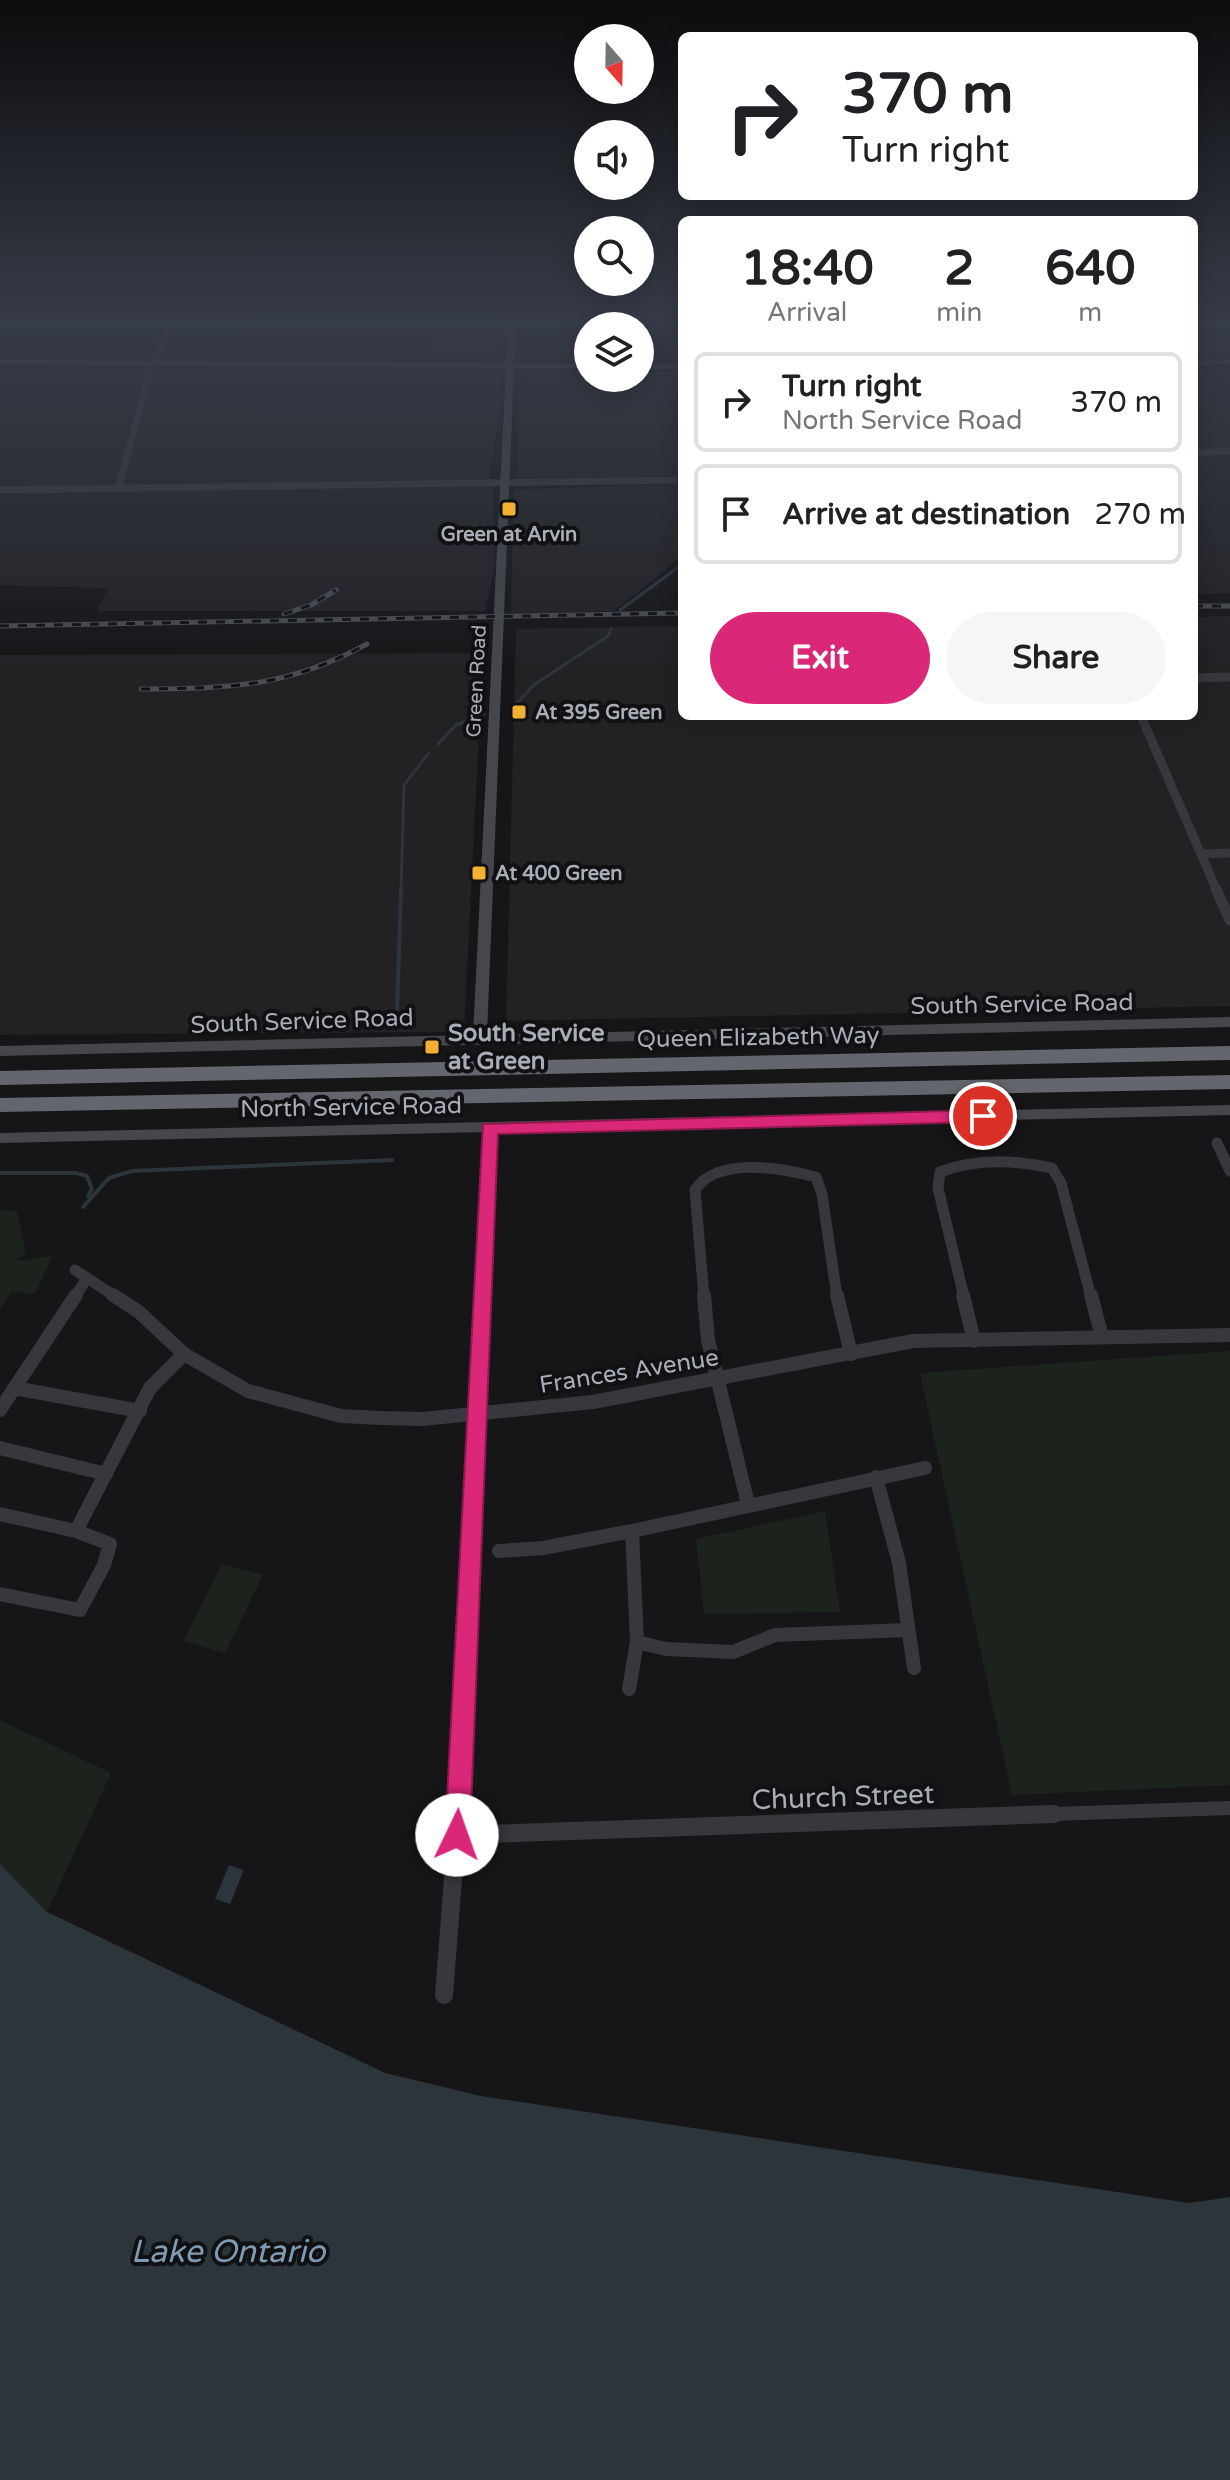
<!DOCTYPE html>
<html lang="en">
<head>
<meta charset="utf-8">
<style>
  body { margin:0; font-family:"Varela Round",sans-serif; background:#f6f6f6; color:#202124; height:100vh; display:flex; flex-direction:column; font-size:30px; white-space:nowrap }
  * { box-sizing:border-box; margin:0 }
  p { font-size:26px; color:#757577 }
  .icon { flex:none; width:44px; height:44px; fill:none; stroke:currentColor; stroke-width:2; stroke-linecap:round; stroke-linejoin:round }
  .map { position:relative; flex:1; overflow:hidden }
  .drawer { position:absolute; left:678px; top:216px; width:520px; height:504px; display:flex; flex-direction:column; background:#fff; border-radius:12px; box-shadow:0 4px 20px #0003 }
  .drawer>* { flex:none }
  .guide { position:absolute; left:678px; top:32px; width:520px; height:168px; border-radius:12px; box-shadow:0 4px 20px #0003; background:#fff; color:#202124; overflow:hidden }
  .needle { width:52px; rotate:160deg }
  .tools { position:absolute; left:574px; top:24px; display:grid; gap:16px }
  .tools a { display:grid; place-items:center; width:80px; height:80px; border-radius:50%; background:#fff; box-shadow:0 4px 20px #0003; font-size:40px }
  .pin { position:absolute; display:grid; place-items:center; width:68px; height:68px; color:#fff; margin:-34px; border:4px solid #fff; border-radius:50%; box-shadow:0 2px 8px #0007 }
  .me { position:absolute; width:88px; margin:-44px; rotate:3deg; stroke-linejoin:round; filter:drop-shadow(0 0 6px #0008) }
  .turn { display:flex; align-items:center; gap:28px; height:168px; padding:0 32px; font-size:36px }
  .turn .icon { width:104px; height:104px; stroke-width:2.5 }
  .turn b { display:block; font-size:56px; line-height:68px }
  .eta { display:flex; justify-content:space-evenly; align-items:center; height:136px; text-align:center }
  .eta b { font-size:48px; font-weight:700; line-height:56px }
  .button { display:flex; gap:16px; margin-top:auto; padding:16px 32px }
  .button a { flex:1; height:92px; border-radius:48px; background:#db2777; color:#fff; font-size:32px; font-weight:700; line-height:92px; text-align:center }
  .button a+a { background:#f6f6f6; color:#202124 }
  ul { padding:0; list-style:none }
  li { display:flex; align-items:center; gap:24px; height:100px; margin:0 16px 12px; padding:0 16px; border:4px solid #e0e0e0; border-radius:12px }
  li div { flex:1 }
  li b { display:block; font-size:30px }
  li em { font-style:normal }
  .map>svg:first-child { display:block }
  .built { fill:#222225 }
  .green { fill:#1c231d }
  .water { fill:#2c353c }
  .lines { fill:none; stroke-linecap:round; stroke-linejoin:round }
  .stream-far2 { stroke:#2c353c; stroke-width:2 }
  .stream-far1 { stroke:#2c353c; stroke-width:3 }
  .stream { stroke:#2c353c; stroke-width:4 }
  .street-far4 { stroke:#37383d; stroke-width:7 }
  .street-far3 { stroke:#37383d; stroke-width:9 }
  .street-far2 { stroke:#37383d; stroke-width:11 }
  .street-far1 { stroke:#37383d; stroke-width:14 }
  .street { stroke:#37383d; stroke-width:18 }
  .secondary { fill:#45474d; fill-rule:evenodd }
  .highway { fill:#63666e; fill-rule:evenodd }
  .rail-casing { stroke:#4a4c52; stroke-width:5 }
  .rail { stroke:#111113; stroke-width:3; stroke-dasharray:9; stroke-linecap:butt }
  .route { fill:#db2777; stroke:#8e194d; stroke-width:2 }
  .poi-dot { fill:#f2b134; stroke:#111113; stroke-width:3 }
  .labels { text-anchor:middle; stroke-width:8; stroke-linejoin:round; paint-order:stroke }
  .far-poi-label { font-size:20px; font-weight:bold; fill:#a8adb8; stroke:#111113; text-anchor:start }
  .far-street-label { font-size:20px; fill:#a8adb8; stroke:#111113 }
  .street-label { font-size:24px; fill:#a8adb8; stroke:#111113 }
  .poi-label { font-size:24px; font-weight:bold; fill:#a8adb8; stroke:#111113; text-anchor:start }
  .near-street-label { font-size:28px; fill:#a8adb8; stroke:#111113 }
  .near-water-label { font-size:32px; font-style:italic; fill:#7f9bb3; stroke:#111113 }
</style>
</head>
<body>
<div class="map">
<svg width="1230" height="2480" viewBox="0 0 1230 2480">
  <rect width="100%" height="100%" fill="#161618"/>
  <g class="built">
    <path d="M1230 337V353L1194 354V338Z"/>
    <path d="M434 339H501L499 359 432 360Z"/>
    <path d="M0 367 501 372 503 391 489 479 493 488 495 564 485 611H97L108 588 0 585Z"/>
    <path d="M1230 367V593L1194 594V368Z"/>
    <path d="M523 370 588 371V378H640V372H682V476L517 478 518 388Z"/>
    <path d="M682 484V556L614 611 511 614 514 490Z"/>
    <path d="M1230 616V1006L506 1021 516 629 682 626V716H1194V617Z"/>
    <path d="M483 653 464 1032 0 1035V655Z"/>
  </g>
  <g class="green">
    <path d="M0 1209 17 1212 26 1253 15 1261 52 1256 35 1294 11 1292 0 1308Z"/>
    <path d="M1230 1351V1785L1012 1795 920 1373Z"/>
    <path d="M825 1511 840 1612 704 1614 696 1539Z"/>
    <path d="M222 1564 263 1575 225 1653 183 1641Z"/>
    <path d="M0 1720 111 1773 47 1912 0 1864Z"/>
  </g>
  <g class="water">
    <path d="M0 1864 47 1912 385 2073 481 2096 1189 2203 1230 2197V2480H0Z"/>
    <path d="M229 1865 244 1870 230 1904 215 1899Z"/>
  </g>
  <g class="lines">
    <path class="stream-far2" d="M669 574 682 564"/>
    <g class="stream-far1">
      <path d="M620 610 672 572"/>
      <path d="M511 709 535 684 608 636 611 629"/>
      <path d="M438 744 456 725 484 714"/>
      <path d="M401 891 404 785 429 753"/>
    </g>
    <g class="stream">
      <path d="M397 1013 401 889"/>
      <path d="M0 1173H76L87 1176 92 1189 88 1196"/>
      <path d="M83 1207 109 1178 132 1171 392 1160"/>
    </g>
    <g class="street-far4">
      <path d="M243 325H297"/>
      <path d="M1194 453 1230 451"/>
      <path d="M118 489 151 368 172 325"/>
      <path d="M0 490 682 480"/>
    </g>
    <g class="street-far3">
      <path d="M1194 678 1230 677"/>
      <path d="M1141 716 1217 891"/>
      <path d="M1202 854 1230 853"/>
    </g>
    <g class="street-far2">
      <path d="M1216 889 1230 920"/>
      <path d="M1217 1143 1230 1171"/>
      <path d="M75 1270 116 1297"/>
      <path d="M75 1297 87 1278"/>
      <path d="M481 1297 489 1128"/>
      <path d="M704 1297 695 1190C717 1156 783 1168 816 1177L822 1194 837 1297"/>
      <path d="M964 1297 938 1188 940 1172C976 1158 1015 1160 1052 1168L1061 1183 1091 1297"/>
    </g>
    <g class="street-far1">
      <path d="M113 1295 139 1312 184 1354 248 1391 341 1416 380 1418 422 1419 593 1402 913 1341 1230 1335"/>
      <path d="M704 1295 708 1340 748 1504"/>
      <path d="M837 1295 851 1354"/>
      <path d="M963 1295 974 1341"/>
      <path d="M1091 1295 1102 1337"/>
      <path d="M14 1388 140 1411"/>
      <path d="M0 1410 76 1295"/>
      <path d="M0 1448 106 1474"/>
      <path d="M876 1477 899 1563 914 1668"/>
      <path d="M0 1514 76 1531"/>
      <path d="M499 1551 543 1548 632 1531 925 1468"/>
      <path d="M0 1594 80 1610 104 1565 110 1544 76 1531 150 1388 184 1354"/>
      <path d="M637 1642 666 1649 733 1652 775 1635 908 1630"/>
      <path d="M629 1689 637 1642 632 1531"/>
      <path d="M458 1816 481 1295"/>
      <path d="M997 1816 1230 1808"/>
    </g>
    <g class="street">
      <path d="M457 1835 1054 1814"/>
      <path d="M444 1995 458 1814"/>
    </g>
    <g class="secondary">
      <path d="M508 325H516L514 363 588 364V368H514L487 1035 1230 1017V1027L0 1056V1046L473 1035 506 368 0 364V360L506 363Z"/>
      <path d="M1230 360V364L1194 365V361Z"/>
      <rect x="640" y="365" width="42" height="4"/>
      <path d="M1230 1105V1115L0 1143V1133Z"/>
    </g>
    <g class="highway">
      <path d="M1230 1046V1060L0 1085V1071Z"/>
      <path d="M1230 1075V1089L0 1112V1098Z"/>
    </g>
    <defs>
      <g id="rail">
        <path d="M1194 606H1230"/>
        <path d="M284 614 311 605 336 590"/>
        <path d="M0 626 682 613"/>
        <path d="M141 689C231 688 286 688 367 644"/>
      </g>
    </defs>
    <use href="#rail" class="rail-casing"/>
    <use href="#rail" class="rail"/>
  </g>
  <linearGradient id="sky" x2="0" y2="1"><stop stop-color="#0c0c0d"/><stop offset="0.48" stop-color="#363c48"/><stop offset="1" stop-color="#363c48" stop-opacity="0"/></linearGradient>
  <rect width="1230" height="672" fill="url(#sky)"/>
  <path class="route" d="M983 1110 992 1116 983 1122 498 1134 470 1835 466 1844 457 1848 449 1844 445 1835 483 1124Z"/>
  <g class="poi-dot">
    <rect x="501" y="501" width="16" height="16" rx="4"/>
    <rect x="511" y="704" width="16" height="16" rx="4"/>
    <rect x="471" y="865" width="16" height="16" rx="4"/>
    <rect x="424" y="1039" width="16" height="16" rx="4"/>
  </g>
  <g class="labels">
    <g class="far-poi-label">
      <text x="509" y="541" text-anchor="middle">Green at Arvin</text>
      <text x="535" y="719">At 395 Green</text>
      <text x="495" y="880">At 400 Green</text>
    </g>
    <g class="far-street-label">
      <text transform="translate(476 681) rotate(-87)" y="7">Green Road</text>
    </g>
    <g class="street-label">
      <text transform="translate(1022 1004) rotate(-1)" y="8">South Service Road</text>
      <text transform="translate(302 1021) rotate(-2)" y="8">South Service Road</text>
      <text transform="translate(758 1037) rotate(-1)" y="8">Queen Elizabeth Way</text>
      <text transform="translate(351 1107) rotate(-1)" y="8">North Service Road</text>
      <text transform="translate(629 1371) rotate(-9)" y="8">Frances Avenue</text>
    </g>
    <g class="poi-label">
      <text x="448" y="1041">South Service<tspan x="448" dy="28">at Green</tspan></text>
    </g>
    <g class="near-street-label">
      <text transform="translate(843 1796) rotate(-2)" y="10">Church Street</text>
    </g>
    <g class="near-water-label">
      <text x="228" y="2262">Lake Ontario</text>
    </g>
  </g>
</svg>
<div class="tools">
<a><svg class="needle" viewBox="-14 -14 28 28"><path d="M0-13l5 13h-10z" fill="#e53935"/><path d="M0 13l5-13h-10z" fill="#757577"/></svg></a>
<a><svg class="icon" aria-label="sound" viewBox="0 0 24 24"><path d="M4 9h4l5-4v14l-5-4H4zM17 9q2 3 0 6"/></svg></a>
<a><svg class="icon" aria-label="search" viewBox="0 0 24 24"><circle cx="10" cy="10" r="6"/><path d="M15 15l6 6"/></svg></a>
<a><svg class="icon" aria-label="layers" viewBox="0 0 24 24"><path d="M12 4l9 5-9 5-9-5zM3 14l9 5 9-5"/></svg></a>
</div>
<div class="pin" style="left:983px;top:1116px;background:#d93025"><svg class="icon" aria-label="arrive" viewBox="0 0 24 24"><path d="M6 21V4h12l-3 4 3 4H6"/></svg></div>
<svg class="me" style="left:457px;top:1835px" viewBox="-20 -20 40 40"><circle r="19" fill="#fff"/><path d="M0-13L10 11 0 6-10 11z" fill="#db2777"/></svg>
<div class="guide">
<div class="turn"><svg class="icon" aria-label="right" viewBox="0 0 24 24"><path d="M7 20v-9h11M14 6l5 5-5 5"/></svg><div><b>370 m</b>Turn right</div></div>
</div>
<section class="drawer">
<div class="eta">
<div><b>18:40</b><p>Arrival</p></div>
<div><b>2</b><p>min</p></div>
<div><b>640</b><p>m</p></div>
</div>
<ul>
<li><svg class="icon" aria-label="right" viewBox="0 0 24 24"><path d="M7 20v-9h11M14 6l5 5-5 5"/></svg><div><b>Turn right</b><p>North Service Road</p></div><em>370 m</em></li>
<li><svg class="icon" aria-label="arrive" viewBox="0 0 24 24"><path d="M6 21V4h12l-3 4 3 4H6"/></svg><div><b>Arrive at destination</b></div><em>270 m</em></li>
</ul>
<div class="button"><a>Exit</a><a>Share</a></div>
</section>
</div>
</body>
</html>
